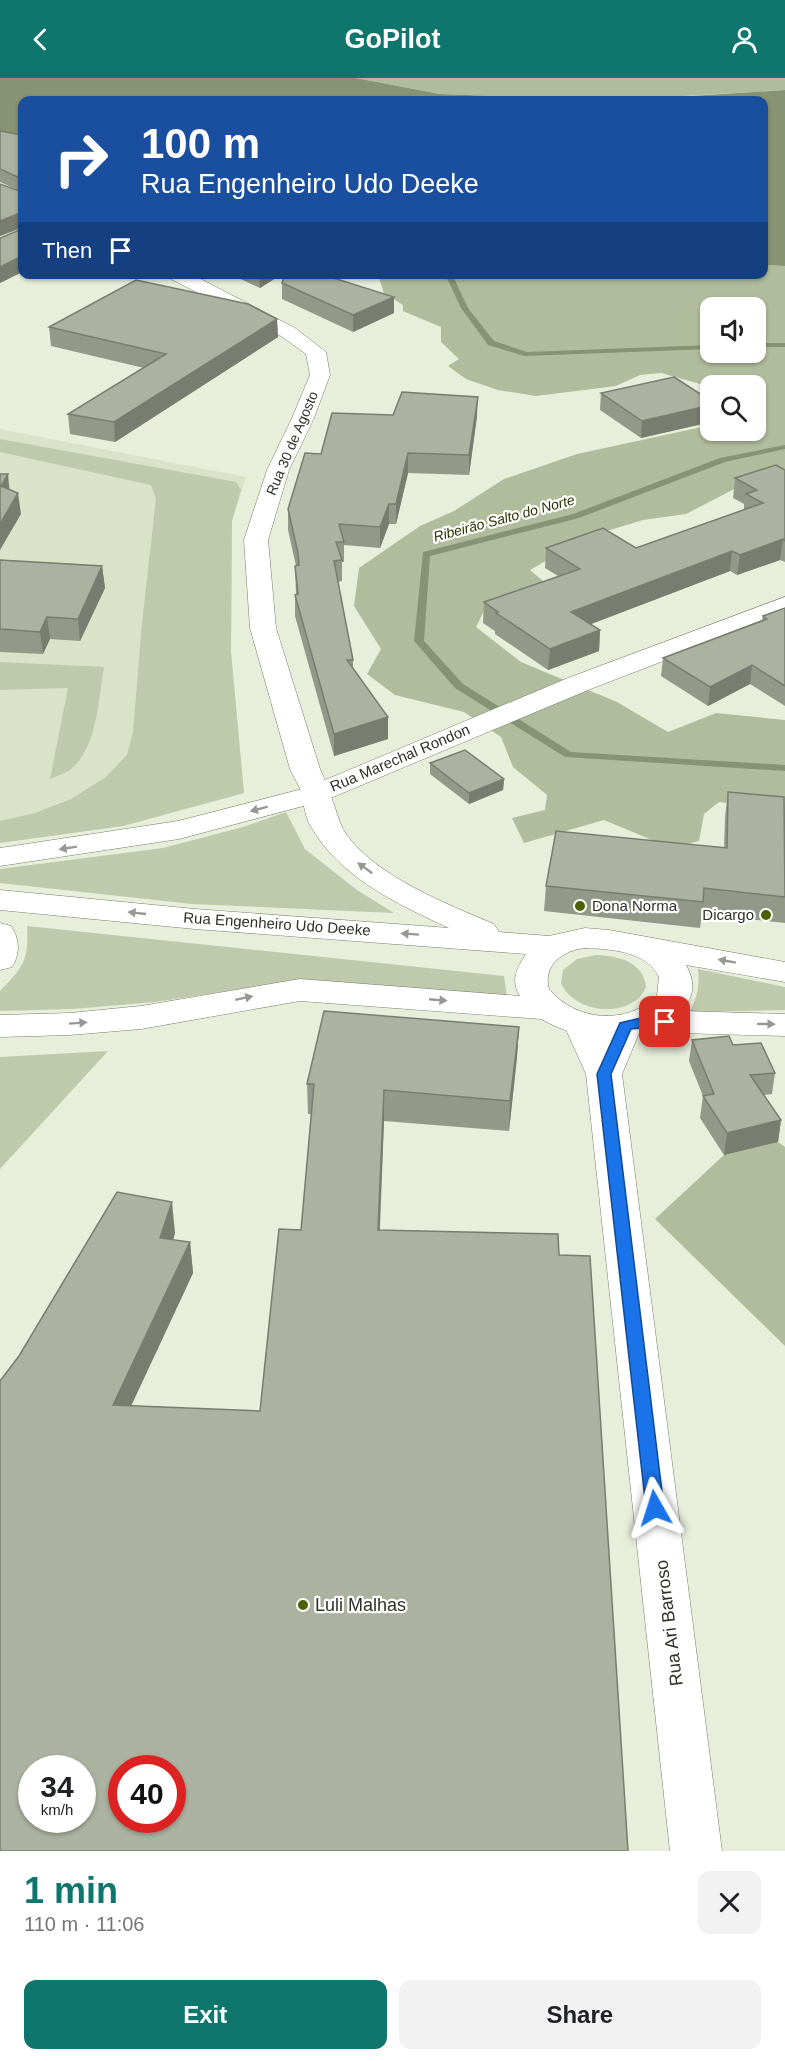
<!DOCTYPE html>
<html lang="en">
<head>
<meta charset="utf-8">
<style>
  body { margin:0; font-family:Helvetica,sans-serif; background:#f2f2f2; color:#202124; height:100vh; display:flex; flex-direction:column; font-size:22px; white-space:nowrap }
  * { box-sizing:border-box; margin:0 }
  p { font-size:20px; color:#757577 }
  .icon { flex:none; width:33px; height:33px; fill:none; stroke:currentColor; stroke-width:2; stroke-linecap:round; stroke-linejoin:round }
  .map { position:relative; height:1773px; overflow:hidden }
  .details { display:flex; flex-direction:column; background:#fff; flex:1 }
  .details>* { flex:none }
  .banner { position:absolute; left:18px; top:18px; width:750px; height:183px; border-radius:12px; box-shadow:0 2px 4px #0004; background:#1a4fa0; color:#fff; overflow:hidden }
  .tools { position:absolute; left:700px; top:219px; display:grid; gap:12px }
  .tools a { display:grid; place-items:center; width:66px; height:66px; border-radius:12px; background:#fff; box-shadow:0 2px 4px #0004; font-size:30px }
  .speed { position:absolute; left:18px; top:1677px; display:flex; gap:12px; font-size:30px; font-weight:700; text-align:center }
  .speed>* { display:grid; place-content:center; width:78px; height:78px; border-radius:50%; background:#fff; box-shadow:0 2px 4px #0004; line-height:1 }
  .speed small { font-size:15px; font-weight:400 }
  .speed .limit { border:9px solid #d22; background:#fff; color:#111 }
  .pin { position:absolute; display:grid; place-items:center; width:51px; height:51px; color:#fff; margin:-26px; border-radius:12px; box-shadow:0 3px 9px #0006 }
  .me { position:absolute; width:66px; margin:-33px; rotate:354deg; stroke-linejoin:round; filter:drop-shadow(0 0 4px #0008) }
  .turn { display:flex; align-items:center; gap:21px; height:126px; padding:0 24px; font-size:27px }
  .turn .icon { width:78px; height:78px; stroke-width:2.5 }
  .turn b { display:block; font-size:42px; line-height:51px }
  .then { display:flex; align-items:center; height:57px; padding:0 24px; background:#0003; gap:12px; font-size:22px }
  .round { display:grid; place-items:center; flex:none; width:63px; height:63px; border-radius:12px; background:#f2f2f2 }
  .head { display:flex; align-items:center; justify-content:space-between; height:102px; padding:0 24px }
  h1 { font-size:36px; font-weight:600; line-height:45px; color:#0f766e }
  .action { display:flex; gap:12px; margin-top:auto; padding:12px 24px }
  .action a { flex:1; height:69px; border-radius:12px; background:#0f766e; color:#fff; font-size:24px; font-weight:600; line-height:69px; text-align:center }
  .action a+a { background:#f2f2f2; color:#202124 }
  header { display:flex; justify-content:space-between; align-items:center; height:78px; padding:0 24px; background:#0f766e; color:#fff; font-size:27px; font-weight:600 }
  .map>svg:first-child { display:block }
  .built { fill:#dae3c8 }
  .green { fill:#bfc9ac }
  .forest { fill:#b1bc9c; fill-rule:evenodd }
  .water { fill:#889374 }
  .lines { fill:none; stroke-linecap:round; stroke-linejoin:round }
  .stream { fill:#889374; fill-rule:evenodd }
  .street-casing { stroke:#777e6b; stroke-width:1 }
  .secondary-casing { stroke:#777e6b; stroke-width:1 }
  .primary-casing { stroke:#777e6b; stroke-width:1 }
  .street { fill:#fff; fill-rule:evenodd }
  .secondary { fill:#fff; fill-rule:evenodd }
  .primary { fill:#fff; fill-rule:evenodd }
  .wall { fill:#939989 }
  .shaded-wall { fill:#787d6f }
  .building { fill:#abb29f; stroke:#787d6f; stroke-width:1.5; fill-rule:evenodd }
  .oneway { fill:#969894 }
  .route { fill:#1a73e8; stroke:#114b97; stroke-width:1.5 }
  .poi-dot { fill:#4b5f06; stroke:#fff; stroke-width:2 }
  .labels { text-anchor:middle; stroke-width:4.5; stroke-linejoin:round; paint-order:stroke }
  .far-street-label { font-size:14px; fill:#2e3129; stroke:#fff }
  .far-water-label { font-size:14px; font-style:italic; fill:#293600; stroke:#fff }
  .street-label { font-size:15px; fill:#2e3129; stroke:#fff }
  .poi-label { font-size:15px; fill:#2e3129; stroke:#fff; text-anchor:start }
  .near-poi-label { font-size:18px; fill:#2e3129; stroke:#fff; text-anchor:start }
  .near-street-label { font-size:18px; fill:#2e3129; stroke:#fff }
</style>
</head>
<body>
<header><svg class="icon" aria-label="back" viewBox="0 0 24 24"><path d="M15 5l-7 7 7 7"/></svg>GoPilot<svg class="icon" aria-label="person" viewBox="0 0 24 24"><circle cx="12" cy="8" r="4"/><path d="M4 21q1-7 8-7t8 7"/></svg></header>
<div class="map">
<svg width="785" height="1773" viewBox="0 0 785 1773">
  <rect width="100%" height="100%" fill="#e7efda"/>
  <path class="built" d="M0 351 246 399 232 443 231 574 244 715 123 748 0 765Z"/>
  <g class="green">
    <path d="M0 361 236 404 241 412 232 443 231 574 244 715 123 748 0 765V743L35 735 71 721 106 699 127 677 133 654 142 545 156 421 151 407 0 374Z"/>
    <path d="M0 584 104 589C98 622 98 668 71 691 65 696 56 698 50 701L68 610 0 612Z"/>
    <path d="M286 734 305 771 357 812 394 835 192 826 0 805V791L163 770 243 749Z"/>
    <path d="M27 848 504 898 507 920 306 901 155 924 73 931 0 933V913C23 889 29 883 27 848Z"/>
    <path d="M596 877C618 878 643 883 646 909 632 942 574 936 561 905L563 892 577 881Z"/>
    <path d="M698 891 785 909V932L690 934C697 919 700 908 698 891Z"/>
    <path d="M108 973 0 1091V979Z"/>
  </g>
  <g class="forest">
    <path d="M356 0H785V12L614 22 440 16Z"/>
    <path d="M764 187 785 188V398L742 407 686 436 643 442 587 459 530 492 543 503 539 514 488 525 476 549 521 584 617 624 668 654 716 635 785 642V734L719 724 704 736 699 763 671 770 604 742 524 765 512 740 545 732 547 717 513 689 501 659 464 634 395 617 367 596 381 571 354 528 359 490 420 448 454 433 504 401 577 376 711 347V352H756V308L711 309 661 295 640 297 616 308 536 318 498 312 466 301 448 288 459 281 441 264V249L403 233V227L384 215 378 197 764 196ZM711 230H756V274H711Z"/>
    <path d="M778 1064 785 1069V1268L655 1141 724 1077Z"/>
  </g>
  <g class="water">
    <path d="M0 0H356L440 16 614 22H22V58L0 54Z"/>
    <path d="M785 12V188L764 187V22H630Z"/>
  </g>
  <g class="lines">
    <g class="stream">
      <path d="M445 196H452L468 230 494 263 527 274 711 267V271L524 278 488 267 461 230Z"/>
      <rect x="756" y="265" width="29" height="4"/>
      <path d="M785 367V371L725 384 579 440 430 478 424 563 463 606 571 674 785 687V693L565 679 455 610 414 563 423 474 573 436 720 380Z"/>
    </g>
    <defs>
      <path id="street" d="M167 196H191L295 250 326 274 330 297 314 340 289 392 268 462 276 550 320 691 331 716 326 722 316 725 306 722 290 691 250 550 244 462 267 392 292 340 310 297 306 276 281 258 169 200Z"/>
      <g id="secondary">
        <path d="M785 519V536L588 612 326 722 179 761 0 788V770L178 743 306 710 568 600Z"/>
        <path d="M580 934 592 937 603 958 613 940 625 937 637 940 642 948 622 996 722 1773H670L586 996 563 945 568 937Z"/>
      </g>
      <g id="primary">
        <path d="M316 707 326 710C336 724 336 741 346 756 377 799 447 826 494 846L499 854 549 858 585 850 609 852 785 884V904L686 887C695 903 695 918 682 933L785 936V958L646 954C610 964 574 960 541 941L300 923 141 951 70 957 0 959V937L70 935 141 928 300 901 520 918C510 902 517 890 526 876L195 851 0 832V812L195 831 449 850C397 826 339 799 310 747 305 738 304 726 301 716L306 710ZM585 870C610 871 647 873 659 899L657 918C627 947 576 944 549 911 542 887 564 872 585 870Z"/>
        <path d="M0 845 11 848C20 861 20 876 12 889L0 892Z"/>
      </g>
    </defs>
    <use href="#street" class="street-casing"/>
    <use href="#secondary" class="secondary-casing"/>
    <use href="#primary" class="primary-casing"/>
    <use href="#street" class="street"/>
    <use href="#secondary" class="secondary"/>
    <use href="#primary" class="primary"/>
  </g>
  <g class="wall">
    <path d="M0 53 22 57V194L0 205 22 151 21 150 0 158V106L20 113 0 104Z"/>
    <path d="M230 196H282L260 210Z"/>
    <path d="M282 205 394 235 353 254 282 221Z"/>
    <path d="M277 241 278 259 115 364 70 356 68 336 144 290 51 268 49 249Z"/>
    <path d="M601 315 711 323V344L641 360 600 332Z"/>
    <path d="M393 337 477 338 469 397 408 395 396 446H389L380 470 344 467V484H342V503L338 504 353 582V591L388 639V661L334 678 295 538V517L296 516 295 488H296L288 452V431L321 376Z"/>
    <path d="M785 392V484L780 482 737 497 730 493 591 546 600 552 599 573 548 592 495 556V553L483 545 484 524 558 498 545 490 546 470H636L744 432V426L733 420 735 400Z"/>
    <path d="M0 482 102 488 105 510 80 563 50 561 43 576 0 574Z"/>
    <path d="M785 530V628L750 606 708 628 661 598 663 580 762 542 763 538Z"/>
    <path d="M430 685 504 701 503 712 469 726 430 696Z"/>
    <path d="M728 714 785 727V845L702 836 700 850 544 833 546 808 724 770 725 739Z"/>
    <path d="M519 949 517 979 509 1053 384 1043 380 1152 559 1177 628 1773 0 1303 175 1155 173 1162 190 1164 193 1195 131 1328 260 1333 301 1152 311 1036H308L307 1006Z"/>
    <path d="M692 962 733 967 775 995 772 1016 764 1017 781 1042 778 1064 724 1077 700 1040 703 1018 689 983Z"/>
  </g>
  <g class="shaded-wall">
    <path d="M20 135 21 150 0 158V143Z"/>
    <path d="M22 178V194L0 205V189Z"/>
    <path d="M259 196H282L260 210Z"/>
    <path d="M394 219V235L353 254V237Z"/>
    <path d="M277 241 278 259 115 364 114 344Z"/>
    <path d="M478 319 477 338 469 397V377Z"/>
    <path d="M711 327V344L641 360 642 343Z"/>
    <path d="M408 375V395L396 446V426Z"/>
    <path d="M8 396 10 417 1 408Z"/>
    <path d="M18 415 21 436 0 472V446Z"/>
    <path d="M389 426V446L380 470V449Z"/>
    <path d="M783 461 780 482 737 497 740 477Z"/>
    <path d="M732 473 730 493 570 554 571 534Z"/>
    <path d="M102 488 105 510 80 563 78 541Z"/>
    <path d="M47 539 50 561 43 576 40 554Z"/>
    <path d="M600 552 599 573 548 592 550 571Z"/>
    <path d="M752 587 750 606 708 628 710 609Z"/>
    <path d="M388 639V661L334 678V656Z"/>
    <path d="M504 701 503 712 469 726V715Z"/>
    <path d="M519 949 517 979 509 1053 510 1023Z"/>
    <path d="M384 1012V1043L378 1183V1152Z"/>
    <path d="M781 1042 778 1064 724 1077 727 1055Z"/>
    <path d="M172 1124 175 1155 164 1191 160 1160Z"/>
    <path d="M190 1164 193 1195 117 1358 113 1327Z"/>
  </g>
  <g class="building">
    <path d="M0 53 22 57V101L0 91Z"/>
    <path d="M22 103V138L20 135 0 143V106L22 114Z"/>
    <path d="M22 141V178L0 189V160L22 151Z"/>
    <path d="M285 196H321L394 219 353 237 282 205Z"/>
    <path d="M136 202 248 226 277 241 114 344 68 336 166 276 49 249Z"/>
    <path d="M674 299 711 323V327L642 343 601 315Z"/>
    <path d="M402 314 478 319 469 377 408 375 396 426H389L380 449 339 446 344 464H336L342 482 334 483 353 582H347L388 639 334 656 295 517 298 516 295 488 299 487 298 475 288 431 305 375 321 376 332 335 393 337Z"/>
    <path d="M776 387 785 392V463L783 461 740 477 732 473 571 534 600 552 550 571 496 535 498 534 484 524 580 491 546 470 603 450 636 470 763 425 746 416 757 412 735 400Z"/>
    <path d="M0 396H8L1 408 18 415 0 446Z"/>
    <path d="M0 482 102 488 78 541 47 539 40 554 0 551Z"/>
    <path d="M785 530V608L752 587 710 609 663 580 767 541 763 538Z"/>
    <path d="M465 672 504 701 469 715 430 685Z"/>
    <path d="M728 714 784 719 785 819 704 810 703 824 546 808 556 753 727 770Z"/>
    <path d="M324 933 519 949 510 1023 384 1012 378 1152 558 1156 559 1177 590 1178 628 1773H0V1303L19 1278 117 1114 172 1124 160 1160 190 1164 113 1327 260 1333 279 1151 301 1152 314 1006H307ZM32 1690H82V1742H32ZM122 1690H172V1742H122Z"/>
    <path d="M729 958 733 967 761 965 775 995 750 997 781 1042 727 1055 703 1018 714 1016 692 962Z"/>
  </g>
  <defs><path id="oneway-solid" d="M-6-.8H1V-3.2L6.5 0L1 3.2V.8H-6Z" transform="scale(1.5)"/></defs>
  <g class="oneway">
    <use href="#oneway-solid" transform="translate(259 731) rotate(165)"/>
    <use href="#oneway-solid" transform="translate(68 770) rotate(171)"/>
    <use href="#oneway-solid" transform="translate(365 790) rotate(-144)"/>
    <use href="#oneway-solid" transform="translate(137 835) rotate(-174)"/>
    <use href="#oneway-solid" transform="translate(410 856) rotate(-176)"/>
    <use href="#oneway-solid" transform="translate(727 883) rotate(-170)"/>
    <use href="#oneway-solid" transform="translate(244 920) rotate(-12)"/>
    <use href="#oneway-solid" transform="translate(438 922) rotate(5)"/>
    <use href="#oneway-solid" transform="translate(78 945) rotate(-4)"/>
    <use href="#oneway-solid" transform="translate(766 946) rotate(1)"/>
  </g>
  <path class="route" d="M645 939H665L672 944C665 951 643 949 631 951L611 996 664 1430 662 1436 655 1438 649 1436 646 1430 597 996 620 945Z"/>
  <g class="poi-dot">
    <circle cx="580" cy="828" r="6"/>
    <circle cx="766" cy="837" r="6"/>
    <circle cx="303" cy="1527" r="6"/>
  </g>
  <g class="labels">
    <g class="far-street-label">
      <text transform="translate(292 365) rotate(-67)" y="5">Rua 30 de Agosto</text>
    </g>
    <g class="far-water-label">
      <text transform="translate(504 440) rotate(-15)" y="5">Ribeirão Salto do Norte</text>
    </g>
    <g class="street-label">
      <text transform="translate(400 680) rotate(-23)" y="5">Rua Marechal Rondon</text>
      <text transform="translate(277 846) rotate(4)" y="5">Rua Engenheiro Udo Deeke</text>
    </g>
    <g class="poi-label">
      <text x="592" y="833">Dona Norma</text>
      <text x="754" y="842" text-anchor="end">Dicargo</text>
    </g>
    <g class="near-poi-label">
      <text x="315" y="1533">Luli Malhas</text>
    </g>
    <g class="near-street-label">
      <text transform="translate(669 1545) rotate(-97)" y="6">Rua Ari Barroso</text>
    </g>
  </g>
</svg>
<div class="tools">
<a><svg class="icon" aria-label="sound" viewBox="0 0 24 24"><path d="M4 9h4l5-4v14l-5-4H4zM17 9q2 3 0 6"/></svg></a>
<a><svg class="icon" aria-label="search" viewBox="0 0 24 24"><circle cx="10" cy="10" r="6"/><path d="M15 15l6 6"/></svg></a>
</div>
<div class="speed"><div>34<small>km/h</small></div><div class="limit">40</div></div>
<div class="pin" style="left:665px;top:944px;background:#d93025"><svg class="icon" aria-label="arrive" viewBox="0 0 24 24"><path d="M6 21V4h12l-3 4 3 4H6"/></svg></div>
<svg class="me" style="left:655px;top:1430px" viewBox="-20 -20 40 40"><path d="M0-17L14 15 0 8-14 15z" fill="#1a73e8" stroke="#fff" stroke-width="4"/></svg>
<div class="banner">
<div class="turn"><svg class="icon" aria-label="right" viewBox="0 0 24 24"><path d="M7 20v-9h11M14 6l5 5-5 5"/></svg><div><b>100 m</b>Rua Engenheiro Udo Deeke</div></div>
<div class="then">Then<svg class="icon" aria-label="arrive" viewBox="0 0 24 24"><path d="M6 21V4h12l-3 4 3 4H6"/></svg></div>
</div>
</div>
<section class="details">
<div class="head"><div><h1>1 min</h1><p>110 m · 11:06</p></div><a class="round"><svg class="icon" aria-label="close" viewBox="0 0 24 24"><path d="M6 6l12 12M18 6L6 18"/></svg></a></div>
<div class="action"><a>Exit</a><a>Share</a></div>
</section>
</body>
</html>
